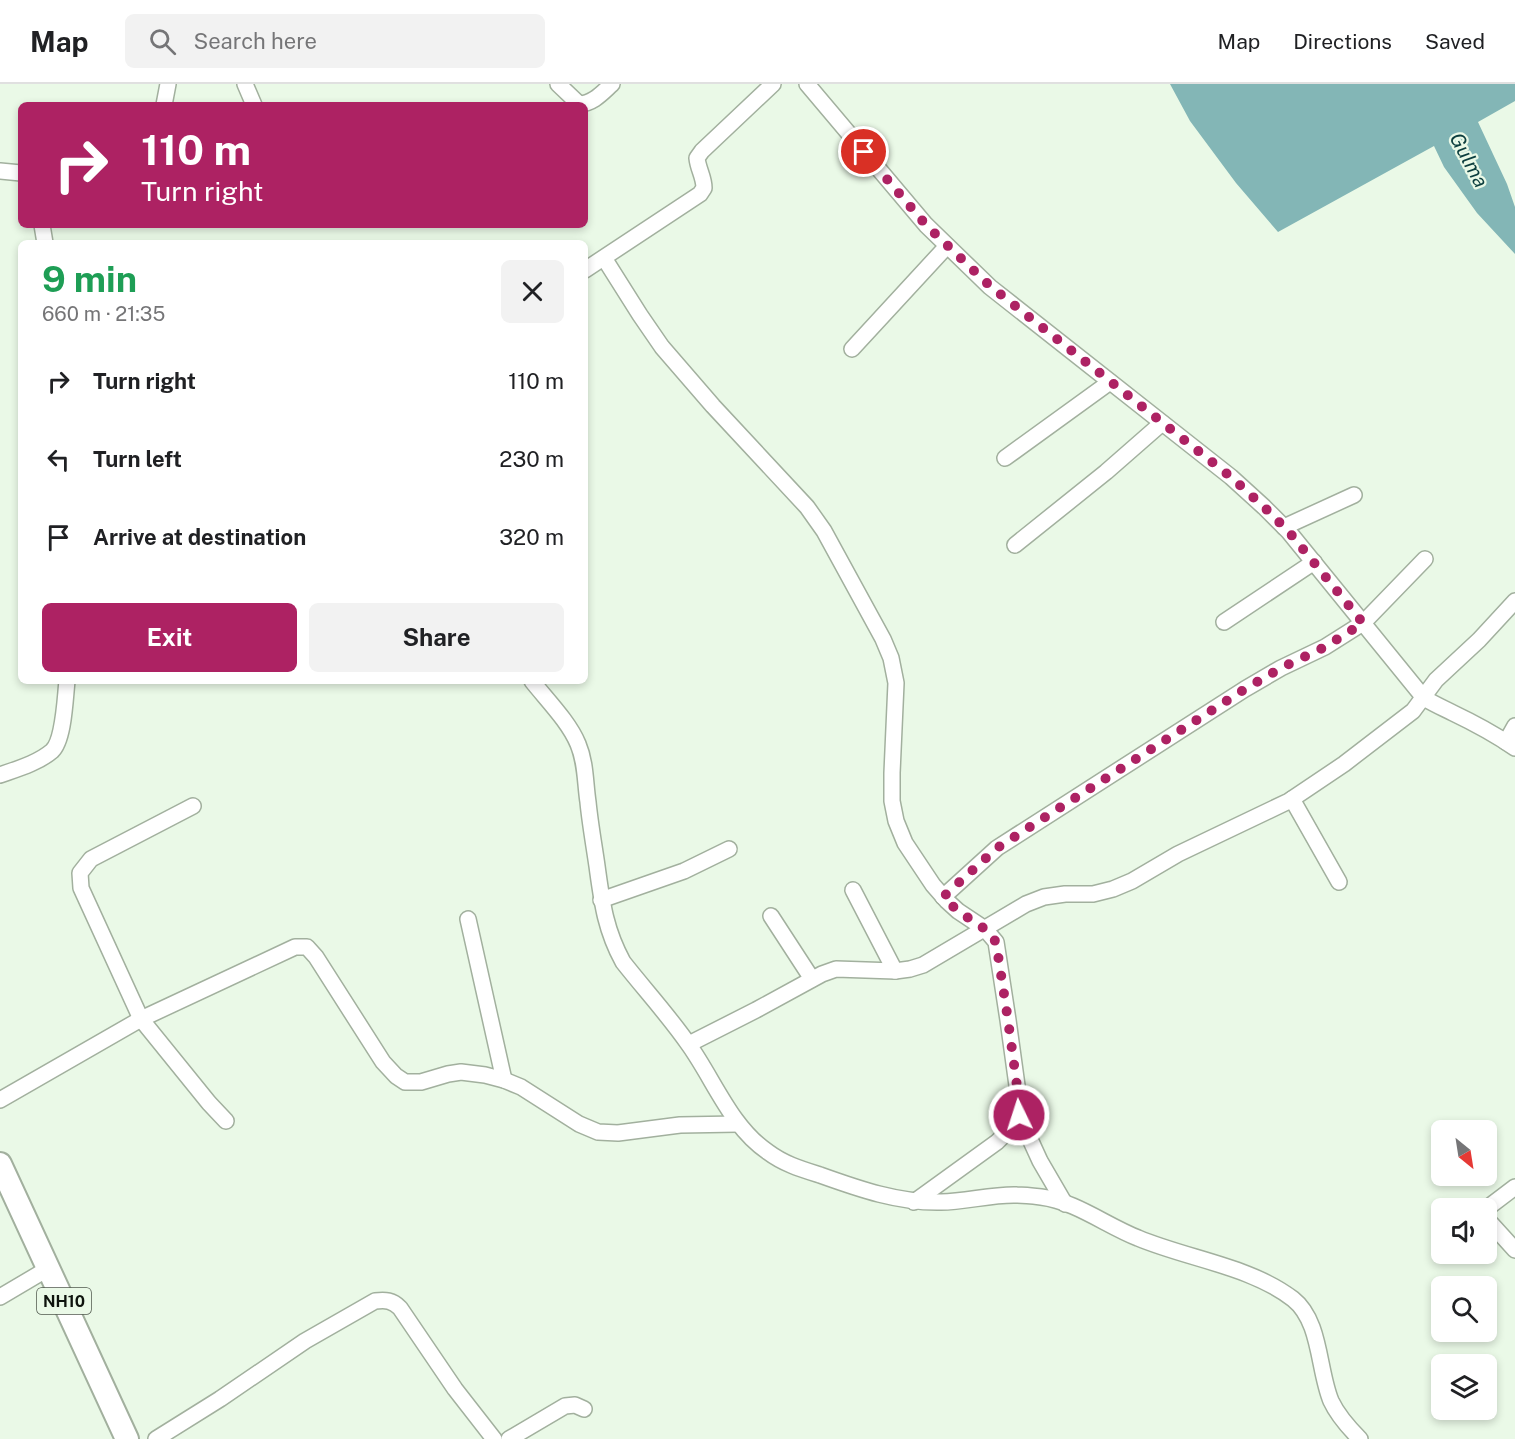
<!DOCTYPE html>
<html lang="en">
<head>
<meta charset="utf-8">
<style>
  body { margin:0; font-family:"Public Sans",sans-serif; background:#f2f2f2; color:#202124; height:100vh; display:flex; flex-direction:column; font-size:22px; white-space:nowrap }
  * { box-sizing:border-box; margin:0 }
  p { font-size:20px; color:#757577 }
  .icon { flex:none; width:33px; height:33px; fill:none; stroke:currentColor; stroke-width:2; stroke-linecap:round; stroke-linejoin:round }
  .map { position:relative; flex:1; overflow:hidden }
  .panel { position:absolute; left:18px; top:156px; width:570px; height:444px; display:flex; flex-direction:column; background:#fff; border-radius:9px; box-shadow:0 3px 9px #0003 }
  .panel>* { flex:none }
  .guide { position:absolute; left:18px; top:18px; width:570px; height:126px; border-radius:9px; box-shadow:0 3px 9px #0003; background:#ad2263; color:#fff; overflow:hidden }
  .needle { width:39px; rotate:150deg }
  .fabs { position:absolute; left:1431px; top:1036px; display:grid; gap:12px }
  .fabs a { display:grid; place-items:center; width:66px; height:66px; border-radius:9px; background:#fff; box-shadow:0 3px 9px #0003; font-size:30px }
  .pin { position:absolute; display:grid; place-items:center; width:51px; height:51px; color:#fff; margin:-26px; border:3px solid #fff; border-radius:50%; box-shadow:0 2px 6px #0007 }
  .me { position:absolute; width:66px; margin:-33px; rotate:356deg; stroke-linejoin:round; filter:drop-shadow(0 0 4px #0008) }
  .turn { display:flex; align-items:center; gap:21px; height:126px; padding:0 24px; font-size:27px }
  .turn .icon { width:78px; height:78px; stroke-width:2.5 }
  .turn b { display:block; font-size:42px; line-height:51px }
  .round { display:grid; place-items:center; flex:none; width:63px; height:63px; border-radius:9px; background:#f2f2f2 }
  .summary { display:flex; align-items:center; justify-content:space-between; height:102px; padding:0 24px }
  h1 { font-size:36px; font-weight:700; line-height:45px; color:#1e9e55 }
  .button { display:flex; gap:12px; margin-top:auto; padding:12px 24px }
  .button a { flex:1; height:69px; border-radius:9px; background:#ad2263; color:#fff; font-size:24px; font-weight:700; line-height:69px; text-align:center }
  .button a+a { background:#f2f2f2; color:#202124 }
  ul { padding:0; list-style:none }
  li { display:flex; align-items:center; gap:18px; height:78px; padding:0 24px }
  li div { flex:1 }
  li b { display:block; font-size:22px }
  li em { font-style:normal }
  header { display:flex; align-items:center; gap:36px; box-sizing:border-box; height:84px; padding:0 30px; background:#fff; border-bottom:2px solid #e0e0e0 }
  header strong { font-size:28px }
  nav { display:flex; gap:33px; margin-inline-start:auto; font-size:21px }
  .search { width:420px; height:54px; background:#f2f2f2; display:flex; align-items:center; gap:15px; box-sizing:border-box; padding:0 21px; border-radius:9px; color:#757577; font-size:22px }
  .map>svg:first-child { display:block }
  .water { fill:#83b6b6 }
  .lines { fill:none; stroke-linecap:round; stroke-linejoin:round }
  .minor-casing { stroke:#a2b09e; stroke-width:18 }
  .highway-casing { stroke:#a2b09e; stroke-width:26 }
  .minor { stroke:#fff; stroke-width:15 }
  .highway { stroke:#fff; stroke-width:22 }
  .route { stroke:#ad2263; stroke-width:10; stroke-dasharray:0 18 }
  .labels { text-anchor:middle; stroke-width:4.5; stroke-linejoin:round; paint-order:stroke }
  .shield { fill:#eaf9e7; stroke:#50584e; stroke-width:1.5 }
  .shield-label { font-size:16px; font-weight:bold; fill:#0e130d }
  .water-label { font-size:20px; font-style:italic; fill:#0c3e3e; stroke:#eaf9e7 }
</style>
</head>
<body>
<header>
<strong>Map</strong>
<div class="search"><svg class="icon" aria-label="search" viewBox="0 0 24 24"><circle cx="10" cy="10" r="6"/><path d="M15 15l6 6"/></svg>Search here</div>
<nav><a>Map</a><a>Directions</a><a>Saved</a></nav>
</header>
<div class="map">
<svg width="1515" height="1355" viewBox="0 0 1515 1355">
  <rect width="100%" height="100%" fill="#eaf9e7"/>
  <path class="water" d="M1170 0H1515V17L1478 38 1507 100 1515 123V170L1477 129 1444 83 1434 62 1278 148 1236 99 1190 37Z"/>
  <g class="lines">
    <defs>
      <g id="minor">
        <path d="M245 0 254 21"/>
        <path d="M558 0 579 20C593 20 603 8 612 0"/>
        <path d="M807 0 926 141 990 203 1231 393 1264 423 1289 448 1424 614C1434 620 1443 624 1453 629 1474 639 1496 651 1515 664"/>
        <path d="M164 21 168 0"/>
        <path d="M0 87 21 89"/>
        <path d="M42 141 45 159"/>
        <path d="M604 174 640 231 662 263 713 322 807 423 824 447 883 555 891 574 896 599 892 689V717L896 737 905 759 933 801 947 817 958 827 985 845 996 858 1008 936 1019 1016V1031L1013 1042 997 1058 914 1118"/>
        <path d="M585 186 700 110 704 104C704 93 698 85 697 74L702 67 773 0"/>
        <path d="M852 265 947 162"/>
        <path d="M1005 374 1110 298"/>
        <path d="M1284 443 1354 411"/>
        <path d="M1015 461 1106 388 1162 339"/>
        <path d="M1224 538 1314 478"/>
        <path d="M532 597C547 616 569 638 578 660 586 679 585 698 588 718 590 739 594 761 597 782 602 818 605 845 623 878 645 906 669 932 689 961 714 996 731 1043 768 1068 784 1080 801 1085 820 1091 859 1105 899 1119 941 1118 966 1118 992 1110 1017 1111 1025 1111 1033 1112 1041 1113 1075 1117 1107 1142 1138 1154 1188 1175 1250 1182 1293 1215 1321 1237 1318 1286 1331 1317 1338 1332 1348 1343 1360 1355"/>
        <path d="M1506 658 1515 642"/>
        <path d="M0 691C17 685 38 679 52 667 64 656 65 614 67 597"/>
        <path d="M1292 715 1339 798"/>
        <path d="M193 722 91 775 80 789 81 804 141 935 209 1019 226 1037"/>
        <path d="M853 806 895 887"/>
        <path d="M943 813 997 764 1245 605 1281 584 1325 563 1363 539 1425 475"/>
        <path d="M601 816 684 787 729 765"/>
        <path d="M771 832 812 895"/>
        <path d="M468 835 504 996"/>
        <path d="M689 960 756 926 822 890 836 885 895 887 910 885 923 881 1026 820 1044 813 1065 810H1093L1113 805 1132 797 1178 770 1289 717 1344 680 1413 627 1436 596 1479 556 1515 517"/>
        <path d="M0 1016 141 935 295 863H307L316 873 383 978 396 992 405 998H421L448 990 461 988 485 991 504 996 521 1003 579 1040 598 1048 618 1049 680 1041 738 1040"/>
        <path d="M1019 1031 1040 1077 1065 1120"/>
        <path d="M1486 1125 1515 1103"/>
        <path d="M1486 1134 1515 1166"/>
        <path d="M0 1213 49 1184"/>
        <path d="M156 1355 220 1315 305 1257 375 1217C386 1216 392 1216 400 1224L455 1305 494 1355"/>
        <path d="M509 1355 565 1322 575 1321 584 1325"/>
      </g>
      <path id="highway" d="M0 1080 127 1355"/>
    </defs>
    <use href="#minor" class="minor-casing"/>
    <use href="#highway" class="highway-casing"/>
    <use href="#minor" class="minor"/>
    <use href="#highway" class="highway"/>
  </g>
  <g class="lines">
    <path class="route" d="M864 68 926 141 990 202 1231 393 1264 423 1289 448 1363 539 1325 563 1281 584 1245 605 997 764 943 813 958 827 985 845 996 858 1008 936 1019 1017V1031"/>
  </g>
  <g class="labels">
    <rect class="shield" x="37" y="1204" width="54" height="26" rx="4.5"/>
    <g class="shield-label">
      <text x="64" y="1223">NH10</text>
    </g>
    <g class="water-label">
      <text transform="translate(1469 76) rotate(62)" y="7">Gulma</text>
    </g>
  </g>
</svg>
<div class="fabs">
<a><svg class="needle" viewBox="-14 -14 28 28"><path d="M0-13l5 13h-10z" fill="#e53935"/><path d="M0 13l5-13h-10z" fill="#757577"/></svg></a>
<a><svg class="icon" aria-label="sound" viewBox="0 0 24 24"><path d="M4 9h4l5-4v14l-5-4H4zM17 9q2 3 0 6"/></svg></a>
<a><svg class="icon" aria-label="search" viewBox="0 0 24 24"><circle cx="10" cy="10" r="6"/><path d="M15 15l6 6"/></svg></a>
<a><svg class="icon" aria-label="layers" viewBox="0 0 24 24"><path d="M12 4l9 5-9 5-9-5zM3 14l9 5 9-5"/></svg></a>
</div>
<div class="pin" style="left:864px;top:68px;background:#d93025"><svg class="icon" aria-label="arrive" viewBox="0 0 24 24"><path d="M6 21V4h12l-3 4 3 4H6"/></svg></div>
<svg class="me" style="left:1019px;top:1031px" viewBox="-20 -20 40 40"><circle r="17" fill="#ad2263" stroke="#fff" stroke-width="3"/><path d="M0-11L8 9 0 5-8 9z" fill="#fff"/></svg>
<div class="guide">
<div class="turn"><svg class="icon" aria-label="right" viewBox="0 0 24 24"><path d="M7 20v-9h11M14 6l5 5-5 5"/></svg><div><b>110 m</b>Turn right</div></div>
</div>
<section class="panel">
<div class="summary"><div><h1>9 min</h1><p>660 m · 21:35</p></div><a class="round"><svg class="icon" aria-label="close" viewBox="0 0 24 24"><path d="M6 6l12 12M18 6L6 18"/></svg></a></div>
<ul>
<li><svg class="icon" aria-label="right" viewBox="0 0 24 24"><path d="M7 20v-9h11M14 6l5 5-5 5"/></svg><div><b>Turn right</b></div><em>110 m</em></li>
<li><svg class="icon" aria-label="left" viewBox="0 0 24 24"><path d="M17 20v-9H6M10 6l-5 5 5 5"/></svg><div><b>Turn left</b></div><em>230 m</em></li>
<li><svg class="icon" aria-label="arrive" viewBox="0 0 24 24"><path d="M6 21V4h12l-3 4 3 4H6"/></svg><div><b>Arrive at destination</b></div><em>320 m</em></li>
</ul>
<div class="button"><a>Exit</a><a>Share</a></div>
</section>
</div>
</body>
</html>
